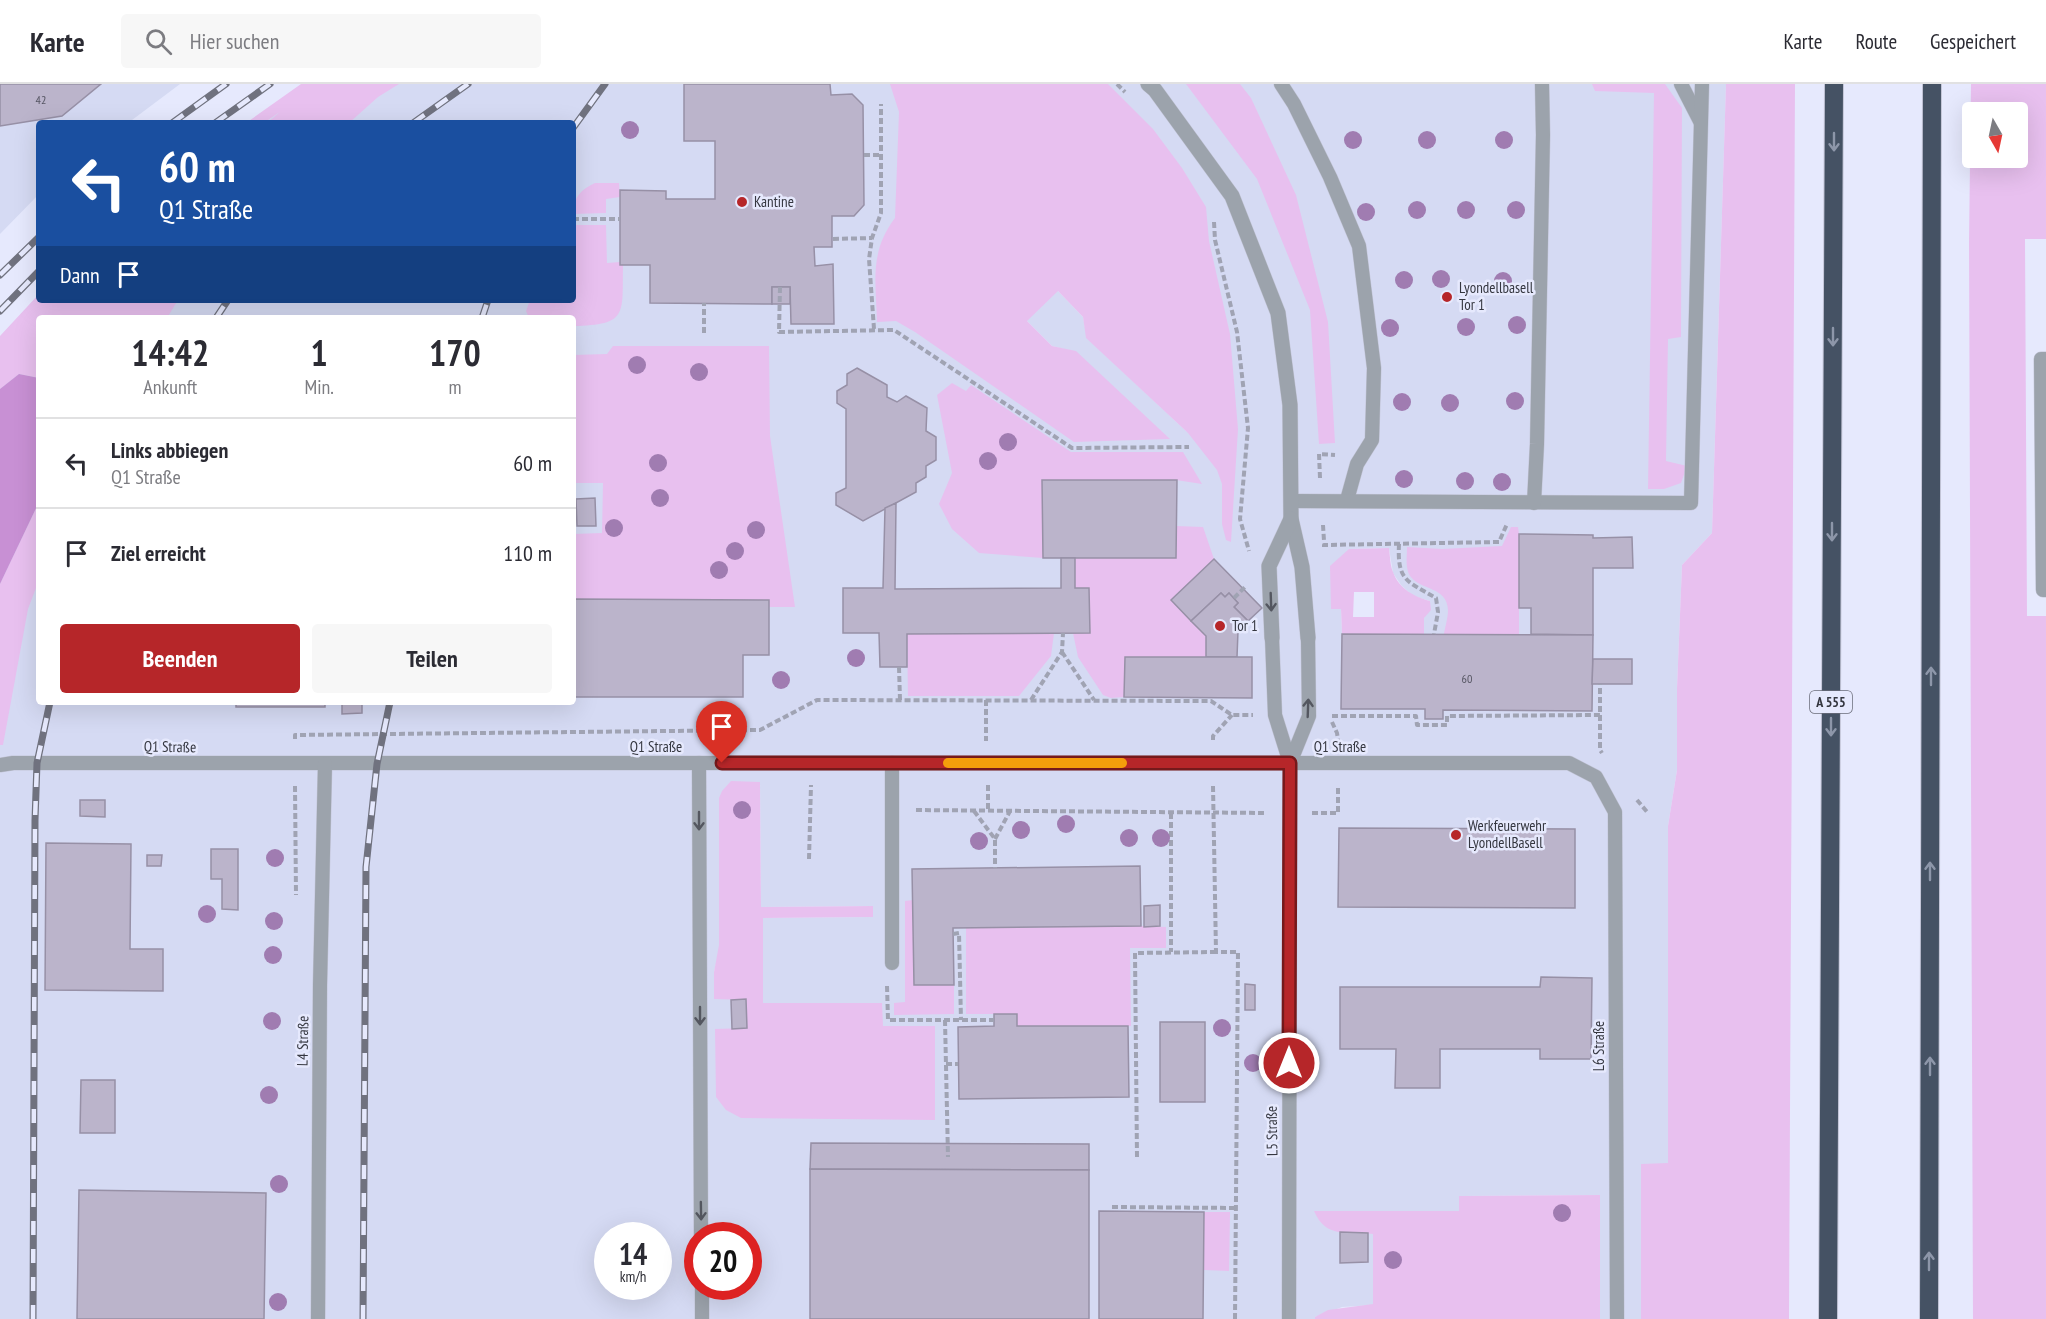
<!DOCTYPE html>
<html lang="de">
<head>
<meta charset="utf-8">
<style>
  body { margin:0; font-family:"PT Sans Narrow",sans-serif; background:#f7f7f7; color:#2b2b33; height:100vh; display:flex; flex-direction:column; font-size:22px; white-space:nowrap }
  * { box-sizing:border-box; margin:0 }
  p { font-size:20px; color:#7c7c81 }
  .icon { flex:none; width:33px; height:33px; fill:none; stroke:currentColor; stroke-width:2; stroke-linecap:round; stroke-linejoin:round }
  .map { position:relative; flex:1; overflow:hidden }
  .sheet { position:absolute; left:36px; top:231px; width:540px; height:390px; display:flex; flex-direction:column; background:#fff; border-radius:6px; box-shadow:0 6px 24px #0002 }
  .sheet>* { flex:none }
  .hud { position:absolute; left:36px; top:36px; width:540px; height:183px; border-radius:6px; box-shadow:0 6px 24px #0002; background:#1a4fa0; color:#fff; overflow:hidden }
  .needle { width:39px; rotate:171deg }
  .controls { position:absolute; left:1962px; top:18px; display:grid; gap:12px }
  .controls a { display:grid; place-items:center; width:66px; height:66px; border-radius:6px; background:#fff; box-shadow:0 6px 24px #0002; font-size:30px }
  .speed { position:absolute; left:594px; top:1138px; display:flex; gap:12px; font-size:30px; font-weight:700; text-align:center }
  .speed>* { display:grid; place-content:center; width:78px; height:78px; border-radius:50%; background:#fff; box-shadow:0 6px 24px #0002; line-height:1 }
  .speed small { font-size:15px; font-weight:400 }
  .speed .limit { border:9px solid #d22; background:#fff; color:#111 }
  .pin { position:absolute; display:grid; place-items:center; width:51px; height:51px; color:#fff; margin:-62px -26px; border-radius:50% 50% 50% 0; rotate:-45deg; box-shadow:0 0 6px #0007 }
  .pin .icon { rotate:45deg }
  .me { position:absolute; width:66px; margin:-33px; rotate:0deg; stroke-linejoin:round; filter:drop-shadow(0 0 4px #0008) }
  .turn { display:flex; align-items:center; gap:21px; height:126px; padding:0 24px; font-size:27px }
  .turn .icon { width:78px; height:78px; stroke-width:2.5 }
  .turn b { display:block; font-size:42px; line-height:51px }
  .then { display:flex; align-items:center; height:57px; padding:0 24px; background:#0003; gap:12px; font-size:22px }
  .eta { display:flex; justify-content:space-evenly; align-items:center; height:102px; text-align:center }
  .eta b { font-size:36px; font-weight:600; line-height:42px }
  .action { display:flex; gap:12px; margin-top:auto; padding:12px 24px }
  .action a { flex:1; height:69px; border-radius:6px; background:#b62629; color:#fff; font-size:24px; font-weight:600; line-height:69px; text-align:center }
  .action a+a { background:#f7f7f7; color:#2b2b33 }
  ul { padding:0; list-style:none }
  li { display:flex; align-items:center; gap:18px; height:90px; padding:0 24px; border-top:2px solid #e1e1e2 }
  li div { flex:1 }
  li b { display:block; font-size:22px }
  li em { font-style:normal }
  header { display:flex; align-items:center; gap:36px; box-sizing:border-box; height:84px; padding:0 30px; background:#fff; border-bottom:2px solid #e1e1e2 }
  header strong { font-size:28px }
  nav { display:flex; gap:33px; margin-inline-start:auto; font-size:21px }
  .search { width:420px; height:54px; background:#f7f7f7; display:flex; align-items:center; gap:15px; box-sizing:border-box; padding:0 21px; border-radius:6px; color:#7c7c81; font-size:22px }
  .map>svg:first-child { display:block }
  .built { fill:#d5daf3; fill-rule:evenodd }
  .green { fill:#e8c0ef; fill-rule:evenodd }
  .forest { fill:#c890d4 }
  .building { fill:#bbb4cb; stroke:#9790a6; stroke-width:1.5 }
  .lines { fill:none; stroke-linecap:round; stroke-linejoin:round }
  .service-casing { stroke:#c3c5d7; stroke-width:15 }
  .minor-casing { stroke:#c3c5d7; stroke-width:16 }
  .motorway-casing { stroke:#c3c5d7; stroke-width:20 }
  .path { stroke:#a0a3b3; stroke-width:4; stroke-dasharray:6 3; stroke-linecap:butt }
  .service { stroke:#9ca3ac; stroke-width:14 }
  .minor { stroke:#9ca3ac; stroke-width:15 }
  .motorway { stroke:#455264; stroke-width:18 }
  .rail-casing { stroke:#70727f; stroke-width:7 }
  .rail { stroke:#e6e9fd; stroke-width:4.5; stroke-dasharray:14; stroke-linecap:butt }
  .tree { fill:#a07cb1 }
  .oneway { stroke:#8d96a9 }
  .oneway2 { stroke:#545760 }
  .route-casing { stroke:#76191b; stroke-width:15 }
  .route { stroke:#b62629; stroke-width:10 }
  .slow { stroke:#f59e0b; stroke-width:10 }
  .poi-dot { fill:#b62629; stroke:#e6e9fd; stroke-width:2 }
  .labels { text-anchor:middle; stroke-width:5; stroke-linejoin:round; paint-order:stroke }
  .number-label { font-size:12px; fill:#565663 }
  .shield { fill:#e6e9fd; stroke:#6a6c79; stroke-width:1.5 }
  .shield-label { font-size:14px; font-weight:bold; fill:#353740 }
  .poi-label { font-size:15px; fill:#353740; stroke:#e6e9fd; text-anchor:start }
  .street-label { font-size:15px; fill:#353740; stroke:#e6e9fd }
</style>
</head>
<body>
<header>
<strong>Karte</strong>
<div class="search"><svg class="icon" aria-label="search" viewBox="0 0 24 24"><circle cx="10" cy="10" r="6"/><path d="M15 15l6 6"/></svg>Hier suchen</div>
<nav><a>Karte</a><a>Route</a><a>Gespeichert</a></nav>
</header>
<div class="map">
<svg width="2046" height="1235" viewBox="0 0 2046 1235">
  <rect width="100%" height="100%" fill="#e6e9fd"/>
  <g class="built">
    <path d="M0 0H180L128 39H39V110L0 150Z"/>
    <path d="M324 0H941L915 248 1076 268 1052 262 1026 236 1057 206 1083 233 1087 254 1187 348 988 0H1726L1712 449 1682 481 1677 604V686L1668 742V1235H1600V1111L1459 1112V1127H1314L1373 1149V1221L1342 1223 1315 1233V1235H0V274L50 216H573V39H264L298 15ZM39 234H573V618H39ZM1389 464 1393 489 1401 501 1413 512 1430 517 1424 534V550H1342L1341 525 1349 465ZM1176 474 1171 516 1206 552 1125 573 1073 550 1090 549 1089 504ZM760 698 761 823 873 822V833L763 834V919H881L882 942 715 946 747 944 746 915H715L714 888ZM1160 842 1017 942V930L1144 843ZM608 1152H658V1203H608ZM698 1152H748V1203H698Z"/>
  </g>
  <g class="green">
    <path d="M301 0H399L378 13 349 39H267L280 28 264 39H246Z"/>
    <path d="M890 0H1108L1153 45 1182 84 1206 123 1209 157 1230 250 1238 345 1231 458 1226 456 1222 440V400L1217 386 1188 349 1086 254 1083 233 1058 207 1027 237 1052 262 1076 267 1170 355 1074 358 915 248 896 237 877 238C876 198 869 168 895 134L899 28Z"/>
    <path d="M1186 0H1240L1251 14 1296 111 1328 238 1335 359 1319 360 1310 226 1257 95Z"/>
    <path d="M1592 0H1665L1682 24 1681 253 1668 255 1666 377 1687 382 1681 399 1664 405H1648L1654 9 1595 7Z"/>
    <path d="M1726 0H1795L1789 1235H1641V1080L1668 1079V742L1677 686V604L1682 481 1712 449Z"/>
    <path d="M1971 0H2046V155H2025L2027 532H2046V1235H1973L1969 158ZM1972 28H2018V74H1972Z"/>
    <path d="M595 99H619L620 113 606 115V129L573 130C573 114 581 105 595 99Z"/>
    <path d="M573 141H606L607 179 620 178V181H623C622 230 629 241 573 242V234H529L526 227 530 216H573Z"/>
    <path d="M39 210V216H178L167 234H39V294L19 290 0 305V252Z"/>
    <path d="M613 262H769L770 352 795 523H769V516L573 515V450L602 449 603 399H573V271L607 270Z"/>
    <path d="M952 299 966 307 971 301 1071 368H1183L1202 400 1176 396H1043V474L979 469 952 445 939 420 952 389 937 311Z"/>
    <path d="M39 418V496L28 525 3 661H0V500Z"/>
    <path d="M1176 442 1203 443 1214 475 1171 516 1206 552V573H1125L1124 613 1111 614 1103 611 1078 573 1073 549 1090 548 1089 505 1075 504V474H1176Z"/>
    <path d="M1511 443H1518L1519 450V551L1444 550C1445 543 1448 534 1448 526 1447 502 1421 507 1410 492 1405 484 1407 472 1407 463L1442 465 1502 462Z"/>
    <path d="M1389 464C1390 471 1390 481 1393 488 1399 505 1415 513 1430 517L1431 526 1424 534V550H1342L1341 525H1331L1330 482 1349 465ZM1354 508H1374V533H1353Z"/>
    <path d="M1054 549 1051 572 1019 612H908L907 550Z"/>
    <path d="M731 697 760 698 761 823 873 822V833L763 834V919H882L883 942H935V1036L741 1034 726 1026 716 1013 715 945 746 944V916L714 915V888L719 861V714L722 707Z"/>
    <path d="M913 816 914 901H954V930L894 931V919L905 918V817Z"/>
    <path d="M1141 842 1166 843V864H1130L1131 942H1017V930H966V844Z"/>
    <path d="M1600 1111V1235H1315V1233L1328 1226 1373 1220V1150C1347 1147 1326 1155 1314 1127H1459V1112Z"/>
    <path d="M1204 1128H1230L1229 1187 1204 1186Z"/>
  </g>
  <path class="forest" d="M19 290 39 294V418L0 500V305Z"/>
  <g class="building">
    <path d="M0 0H101L62 32 0 42Z"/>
    <path d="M684 0H830L831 11 852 10 863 21 864 121 854 132H832V163H814L815 182 833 180 834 240H791L790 203H772V220L650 219V181H620V106L666 107V115H715V57H684Z"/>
    <rect x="772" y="203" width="18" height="17"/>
    <path d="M857 284 887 301V313L897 318 906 312 927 324 926 347 936 353V376L926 382V393L916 399V408L863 437 836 421V409L846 404V325L837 319V307L847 301V290Z"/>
    <path d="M1042 396H1177L1176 474H1043Z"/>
    <path d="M595 414 596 442H577L576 415Z"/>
    <path d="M896 419 895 505 1061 504V474H1075V504H1089L1090 549 907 550V583H880L879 549H843V504H883L885 424Z"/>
    <path d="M1519 450 1593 451V454L1632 453 1633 484H1593V551L1531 550V524H1519Z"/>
    <path d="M1214 475 1262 524 1248 537 1234 523 1238 519 1229 509 1225 513 1221 509 1191 537 1171 516Z"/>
    <path d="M1221 509 1225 513 1229 509 1238 519 1234 523 1248 537 1238 547 1237 573H1206V552L1191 537Z"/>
    <path d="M573 515 769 516V571H743V613H573Z"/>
    <path d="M1342 550 1593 551 1592 627 1443 626V635H1425V625H1341Z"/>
    <path d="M1125 573H1252V614L1124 613Z"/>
    <path d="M1593 575H1632V600H1592Z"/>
    <rect x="236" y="618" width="89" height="5"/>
    <path d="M342 618H362V629L342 630Z"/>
    <path d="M80 716H105V733L80 732Z"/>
    <path d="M1339 744 1575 745V824L1338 823Z"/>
    <path d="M46 759 131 760 130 865H163V907L45 906Z"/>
    <path d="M211 765H238V826L222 825V795H211Z"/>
    <path d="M147 771H162L161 782H147Z"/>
    <path d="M1140 782 1141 842 953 844 954 901H914L912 785Z"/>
    <path d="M1160 821V842L1144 843V822Z"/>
    <path d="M1541 893 1592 894 1591 975H1540V965H1440V1004H1395L1396 965H1340V903H1540Z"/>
    <path d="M1245 900 1255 901V926H1245Z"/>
    <path d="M746 915 747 944 732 945 731 916Z"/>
    <path d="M994 930H1017V942H1128L1129 1013 959 1015 958 943 994 942Z"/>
    <rect x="1160" y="938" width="45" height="80"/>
    <path d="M81 996H115V1049H80Z"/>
    <path d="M811 1059 1089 1060V1086L810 1085Z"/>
    <path d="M810 1085 1089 1086V1235H810Z"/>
    <path d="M79 1106 266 1109 264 1235H77Z"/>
    <path d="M1099 1127 1204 1128 1203 1235H1099Z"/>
    <path d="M1340 1148 1368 1149V1178L1340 1179Z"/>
  </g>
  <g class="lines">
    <defs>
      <g id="service">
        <path d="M1281 0 1294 20 1330 93 1359 162 1374 284 1372 356 1357 380 1347 416"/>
        <path d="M1681 0 1700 37"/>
        <path d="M2046 275H2041L2043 506H2046"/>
        <path d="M1291 417 1691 419 1702 0"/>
        <path d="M1534 419 1537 360 1543 51 1542 0"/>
        <path d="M1272 554 1275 631 1290 679 1289 1235"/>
        <path d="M699 679 701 1152"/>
        <path d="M892 679V879"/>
        <path d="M1290 679 1309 632 1308 554"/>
        <path d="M0 681 13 679H1569L1596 693 1615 728 1617 1235"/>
        <path d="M702 1203V1235"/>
        <path d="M318 1235 320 901 325 680"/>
      </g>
      <g id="minor">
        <path d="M1148 0 1155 6 1232 112 1278 229 1290 321 1291 435 1302 483 1308 554"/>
        <path d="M1272 554 1269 482 1291 435"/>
      </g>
      <g id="motorway">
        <path d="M1828 1235 1834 0"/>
        <path d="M1929 1235 1932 0"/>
      </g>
    </defs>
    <use href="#service" class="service-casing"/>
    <use href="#minor" class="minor-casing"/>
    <use href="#motorway" class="motorway-casing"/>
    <g class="path">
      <path d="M1117 0 1125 8"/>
      <path d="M864 71H881"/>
      <path d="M573 135H620"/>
      <path d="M1214 138 1215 156 1237 248 1248 344 1240 435 1249 467"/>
      <path d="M833 155 872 154"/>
      <path d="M780 203 779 248 894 246 1072 364 1189 363"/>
      <path d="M874 245 869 175 872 154 881 129V20"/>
      <path d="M704 249V219"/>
      <path d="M1320 394 1319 370 1335 371"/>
      <path d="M1323 441 1324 457"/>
      <path d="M1399 460C1397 497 1407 497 1436 514L1438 528 1434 550"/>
      <path d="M1324 463V461L1499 458 1507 440"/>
      <path d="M1234 514 1246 502"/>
      <path d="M1062 568 1094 616"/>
      <path d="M899 583 900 616"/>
      <path d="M986 616V657"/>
      <path d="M1031 616 1062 568 1063 549"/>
      <path d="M1600 631V666L1602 669"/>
      <path d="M1332 632H1416L1417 641H1447V632L1600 631V600"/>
      <path d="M1332 638 1337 649 1338 656"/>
      <path d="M295 655V651L760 646 817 616 1211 617 1232 631H1253"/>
      <path d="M1213 656V652L1232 631"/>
      <path d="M988 701V726"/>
      <path d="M295 702 296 811"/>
      <path d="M1213 702 1216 868H1238L1235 1235"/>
      <path d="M1637 716 1648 729"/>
      <path d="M916 726 1266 729"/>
      <path d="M974 727 995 755V784"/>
      <path d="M1171 729V868"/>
      <path d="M1312 729H1338V703"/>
      <path d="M995 755 1010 727"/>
      <path d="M809 775 811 701"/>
      <path d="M953 850 959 849 961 936"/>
      <path d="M887 902 888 936H994"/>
      <path d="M945 936 948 1073"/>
      <path d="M946 980H958"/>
      <path d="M1137 1073 1135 869 1216 868"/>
      <path d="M1112 1123 1236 1124"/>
    </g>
    <use href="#service" class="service"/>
    <use href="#minor" class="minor"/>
    <use href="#motorway" class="motorway"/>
    <defs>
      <g id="rail">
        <path d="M172 39 226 0"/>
        <path d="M215 39 270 0"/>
        <path d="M413 39 468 0"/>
        <path d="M573 44 605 0"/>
        <path d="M0 191 39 153"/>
        <path d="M0 227 39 187"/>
        <path d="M216 234 228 216"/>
        <path d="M482 234 488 216"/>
        <path d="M33 1235 35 736 37 679 50 618"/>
        <path d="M363 1235 366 783 377 680 390 618"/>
      </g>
    </defs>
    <use href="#rail" class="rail-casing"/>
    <use href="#rail" class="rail"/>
  </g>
  <g class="tree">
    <circle cx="630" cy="46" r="9"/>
    <circle cx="1353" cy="56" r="9"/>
    <circle cx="1427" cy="56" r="9"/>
    <circle cx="1504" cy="56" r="9"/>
    <circle cx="1417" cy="126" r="9"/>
    <circle cx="1466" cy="126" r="9"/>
    <circle cx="1516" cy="126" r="9"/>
    <circle cx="1366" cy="128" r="9"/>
    <circle cx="1441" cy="195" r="9"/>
    <circle cx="1404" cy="196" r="9"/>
    <circle cx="1503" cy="197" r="9"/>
    <circle cx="1517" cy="241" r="9"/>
    <circle cx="1466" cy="243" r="9"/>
    <circle cx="1390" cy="244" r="9"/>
    <circle cx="637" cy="281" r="9"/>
    <circle cx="699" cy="288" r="9"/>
    <circle cx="1515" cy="317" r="9"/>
    <circle cx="1402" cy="318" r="9"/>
    <circle cx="1450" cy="319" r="9"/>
    <circle cx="1008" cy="358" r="9"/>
    <circle cx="988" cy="377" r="9"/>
    <circle cx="658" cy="379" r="9"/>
    <circle cx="1404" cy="395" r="9"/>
    <circle cx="1465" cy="397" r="9"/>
    <circle cx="1502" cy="398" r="9"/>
    <circle cx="660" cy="414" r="9"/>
    <circle cx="614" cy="444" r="9"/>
    <circle cx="756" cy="446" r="9"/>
    <circle cx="735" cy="467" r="9"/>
    <circle cx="719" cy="486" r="9"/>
    <circle cx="856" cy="574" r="9"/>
    <circle cx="781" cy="596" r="9"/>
    <circle cx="742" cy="726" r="9"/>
    <circle cx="1066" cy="740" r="9"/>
    <circle cx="1021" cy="746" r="9"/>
    <circle cx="1129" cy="754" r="9"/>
    <circle cx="1161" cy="754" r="9"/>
    <circle cx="979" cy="757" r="9"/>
    <circle cx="275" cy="774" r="9"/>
    <circle cx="207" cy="830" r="9"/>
    <circle cx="274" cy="837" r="9"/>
    <circle cx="273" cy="871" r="9"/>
    <circle cx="272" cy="937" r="9"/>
    <circle cx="1222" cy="944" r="9"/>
    <circle cx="1253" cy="979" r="9"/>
    <circle cx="269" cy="1011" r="9"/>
    <circle cx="279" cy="1100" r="9"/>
    <circle cx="1562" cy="1129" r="9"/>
    <circle cx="1393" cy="1176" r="9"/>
    <circle cx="278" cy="1218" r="9"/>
  </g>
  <defs><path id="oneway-shaft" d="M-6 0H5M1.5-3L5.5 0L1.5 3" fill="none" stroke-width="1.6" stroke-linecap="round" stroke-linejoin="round" transform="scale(1.5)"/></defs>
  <g class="oneway">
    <use href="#oneway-shaft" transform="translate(1834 58) rotate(90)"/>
    <use href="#oneway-shaft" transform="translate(1833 253) rotate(90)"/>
    <use href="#oneway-shaft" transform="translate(1832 448) rotate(90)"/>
    <use href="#oneway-shaft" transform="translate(1931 592) rotate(-90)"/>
    <use href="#oneway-shaft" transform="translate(1831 643) rotate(90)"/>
    <use href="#oneway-shaft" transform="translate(1930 787) rotate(-90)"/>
    <use href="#oneway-shaft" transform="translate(1930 982) rotate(-90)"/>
    <use href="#oneway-shaft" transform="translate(1929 1177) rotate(-90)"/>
  </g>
  <g class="oneway2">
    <use href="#oneway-shaft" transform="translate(1271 518) rotate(88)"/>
    <use href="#oneway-shaft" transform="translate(1308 624) rotate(-88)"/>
    <use href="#oneway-shaft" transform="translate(699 737) rotate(90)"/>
    <use href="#oneway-shaft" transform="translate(700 932) rotate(90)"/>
    <use href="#oneway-shaft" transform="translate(701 1127) rotate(89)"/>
  </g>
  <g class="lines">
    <defs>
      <path id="route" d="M722 679H1290L1289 979"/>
    </defs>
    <use href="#route" class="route-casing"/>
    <use href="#route" class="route"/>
    <path class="slow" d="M948 679H1122"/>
  </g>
  <g class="poi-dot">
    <circle cx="742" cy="118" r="6"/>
    <circle cx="1447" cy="213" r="6"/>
    <circle cx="1220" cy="542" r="6"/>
    <circle cx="1456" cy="751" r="6"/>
  </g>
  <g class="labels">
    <g class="number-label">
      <text x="41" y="20">42</text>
      <text x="1467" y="599">60</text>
    </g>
    <rect class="shield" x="1810" y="607" width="42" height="22" rx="4.5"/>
    <g class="shield-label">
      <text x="1831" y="623">A 555</text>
    </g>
    <g class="poi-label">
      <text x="754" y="123">Kantine</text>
      <text x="1459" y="209">Lyondellbasell<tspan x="1459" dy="17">Tor 1</tspan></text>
      <text x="1232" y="547">Tor 1</text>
      <text x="1468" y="747">Werkfeuerwehr<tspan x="1468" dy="17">LyondellBasell</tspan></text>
    </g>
    <g class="street-label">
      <text transform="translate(170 663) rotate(1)" y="5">Q1 Straße</text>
      <text x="656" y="668">Q1 Straße</text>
      <text x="1340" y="668">Q1 Straße</text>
      <text transform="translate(303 957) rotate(-89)" y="5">L4 Straße</text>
      <text transform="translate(1599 962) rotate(-90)" y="5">L6 Straße</text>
      <text transform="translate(1272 1047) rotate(-91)" y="5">L5 Straße</text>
    </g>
  </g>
</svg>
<div class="controls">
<a><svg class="needle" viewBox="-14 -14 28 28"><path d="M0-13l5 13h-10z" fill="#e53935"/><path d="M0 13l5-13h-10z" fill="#7c7c81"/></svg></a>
</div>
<div class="speed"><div>14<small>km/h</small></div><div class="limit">20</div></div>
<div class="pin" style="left:722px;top:679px;background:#d93025"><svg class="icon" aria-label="arrive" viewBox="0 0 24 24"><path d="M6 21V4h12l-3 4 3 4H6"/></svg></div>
<svg class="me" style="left:1289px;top:979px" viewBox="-20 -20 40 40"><circle r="17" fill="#b62629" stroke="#fff" stroke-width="3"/><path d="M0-11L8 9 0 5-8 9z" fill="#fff"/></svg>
<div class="hud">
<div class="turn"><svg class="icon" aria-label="left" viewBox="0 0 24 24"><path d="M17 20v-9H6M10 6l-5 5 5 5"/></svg><div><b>60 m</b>Q1 Straße</div></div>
<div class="then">Dann<svg class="icon" aria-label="arrive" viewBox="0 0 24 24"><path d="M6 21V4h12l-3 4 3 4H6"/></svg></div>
</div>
<section class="sheet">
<div class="eta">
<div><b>14:42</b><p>Ankunft</p></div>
<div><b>1</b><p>Min.</p></div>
<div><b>170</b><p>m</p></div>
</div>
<ul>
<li><svg class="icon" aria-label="left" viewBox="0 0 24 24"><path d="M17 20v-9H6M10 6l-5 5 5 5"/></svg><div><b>Links abbiegen</b><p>Q1 Straße</p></div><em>60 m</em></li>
<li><svg class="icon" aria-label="arrive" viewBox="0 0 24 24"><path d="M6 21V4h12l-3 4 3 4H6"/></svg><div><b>Ziel erreicht</b></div><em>110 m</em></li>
</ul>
<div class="action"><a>Beenden</a><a>Teilen</a></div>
</section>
</div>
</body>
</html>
